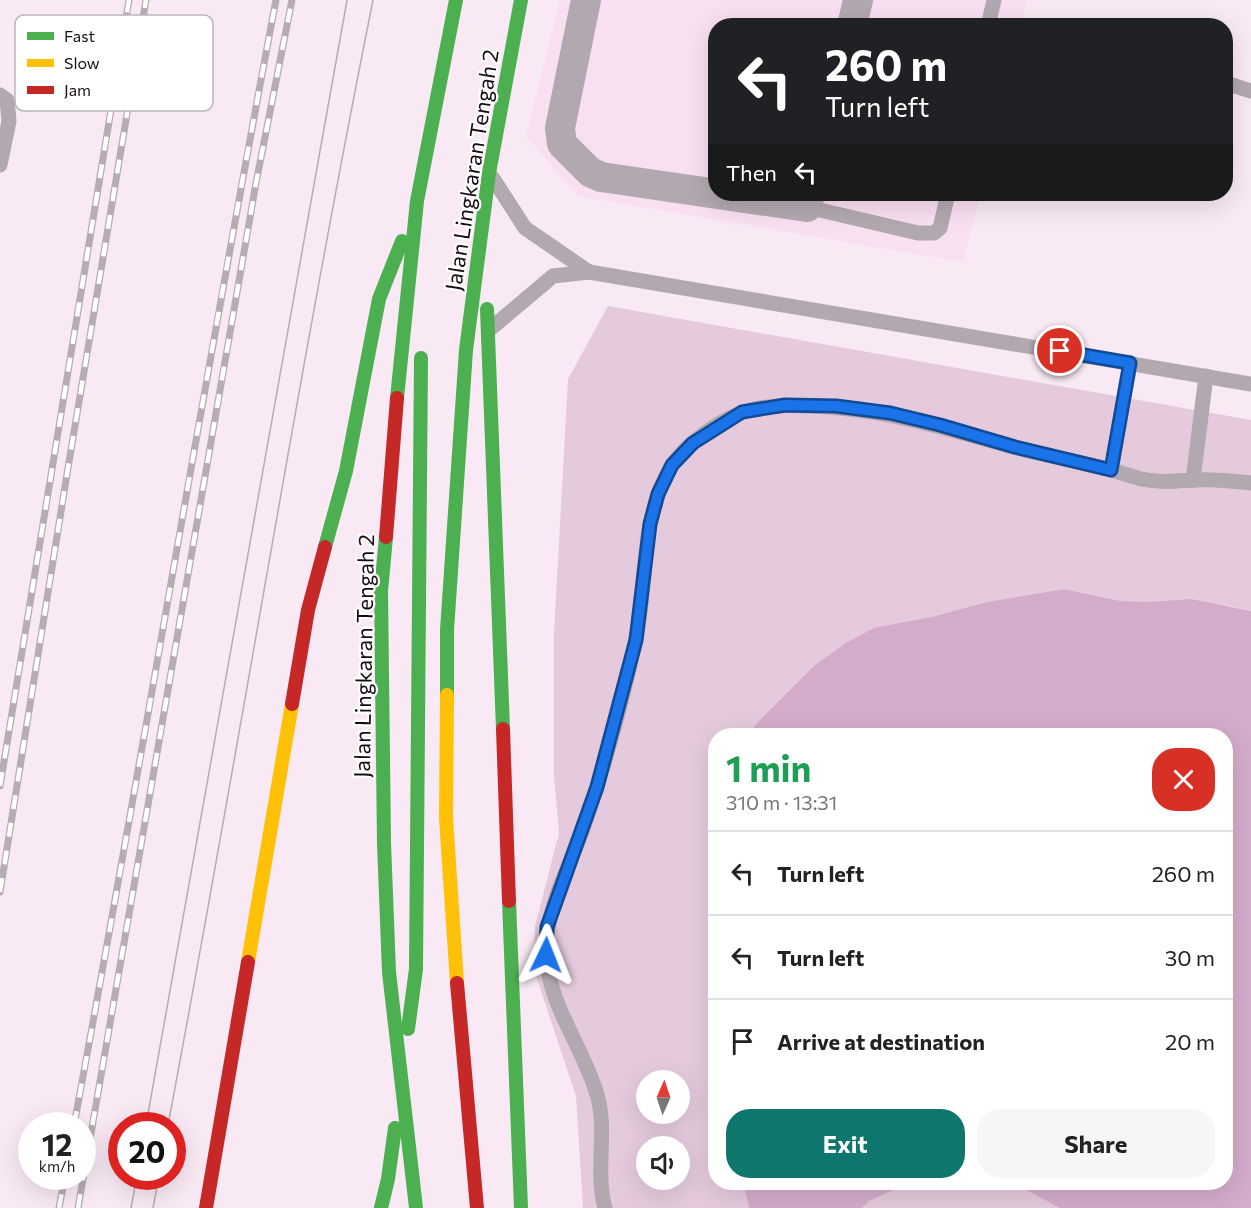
<!DOCTYPE html>
<html lang="en">
<head>
<meta charset="utf-8">
<style>
  body { margin:0; font-family:Commissioner,sans-serif; background:#f6f6f6; color:#222; height:100vh; display:flex; flex-direction:column; font-size:22px; white-space:nowrap }
  * { box-sizing:border-box; margin:0 }
  p { font-size:20px; color:#767676 }
  .icon { flex:none; width:33px; height:33px; fill:none; stroke:currentColor; stroke-width:2; stroke-linecap:round; stroke-linejoin:round }
  .map { position:relative; flex:1; overflow:hidden }
  .side { position:absolute; left:708px; top:728px; width:525px; height:462px; display:flex; flex-direction:column; background:#fff; border-radius:24px; box-shadow:0 6px 24px #0002 }
  .side>* { flex:none }
  .banner { position:absolute; left:708px; top:18px; width:525px; height:183px; border-radius:24px; box-shadow:0 6px 24px #0002; background:#202124; color:#fff; overflow:hidden }
  .needle { width:39px; rotate:3deg }
  .buttons { position:absolute; left:636px; top:1070px; display:grid; gap:12px }
  .buttons a { display:grid; place-items:center; width:54px; height:54px; border-radius:50%; background:#fff; box-shadow:0 6px 24px #0002; font-size:30px }
  .speed { position:absolute; left:18px; top:1112px; display:flex; gap:12px; font-size:30px; font-weight:700; text-align:center }
  .speed>* { display:grid; place-content:center; width:78px; height:78px; border-radius:50%; background:#fff; box-shadow:0 6px 24px #0002; line-height:1 }
  .speed small { font-size:15px; font-weight:400 }
  .speed .limit { border:9px solid #d22; background:#fff; color:#111 }
  .pin { position:absolute; display:grid; place-items:center; width:51px; height:51px; color:#fff; margin:-26px; border:3px solid #fff; border-radius:50%; box-shadow:0 2px 6px #0007 }
  .me { position:absolute; width:66px; margin:-33px; rotate:2deg; stroke-linejoin:round; filter:drop-shadow(0 0 4px #0008) }
  .turn { display:flex; align-items:center; gap:21px; height:126px; padding:0 18px; font-size:27px }
  .turn .icon { width:78px; height:78px; stroke-width:2.5 }
  .turn b { display:block; font-size:42px; line-height:51px }
  .then { display:flex; align-items:center; height:57px; padding:0 18px; background:#0003; gap:12px; font-size:22px }
  .round { display:grid; place-items:center; flex:none; width:63px; height:63px; border-radius:24px; background:#f6f6f6 }
  .summary { display:flex; align-items:center; justify-content:space-between; height:102px; padding:0 18px }
  h1 { font-size:36px; font-weight:700; line-height:45px; color:#1e9e55 }
  .action { display:flex; gap:12px; margin-top:auto; padding:12px 18px }
  .action a { flex:1; height:69px; border-radius:24px; background:#0f766e; color:#fff; font-size:24px; font-weight:700; line-height:69px; text-align:center }
  .action a+a { background:#f6f6f6; color:#222 }
  ul { padding:0; list-style:none }
  li { display:flex; align-items:center; gap:18px; height:84px; padding:0 18px; border-top:2px solid #e0e0e0 }
  li div { flex:1 }
  li b { display:block; font-size:22px }
  li em { font-style:normal }
  .map>svg:first-child { display:block }
  .built { fill:#f9dff2 }
  .green { fill:#e5cade; fill-rule:evenodd }
  .water { fill:#d4acca }
  .lines { fill:none; stroke-linecap:round; stroke-linejoin:round }
  .lane { stroke:#b2a8af; stroke-width:15 }
  .street { stroke:#b2a8af; stroke-width:30 }
  .fast { stroke:#4caf50; stroke-width:14 }
  .slow { stroke:#ffc107; stroke-width:14 }
  .jam { stroke:#c62828; stroke-width:14 }
  .tram { stroke:#b6adb3; stroke-width:1.5 }
  .rail-casing { stroke:#b6adb3; stroke-width:7 }
  .rail { stroke:#fff; stroke-width:4.5; stroke-dasharray:14; stroke-linecap:butt }
  .route-casing { stroke:#114b97; stroke-width:15 }
  .route { stroke:#1a73e8; stroke-width:10 }
  .labels { text-anchor:middle; stroke-width:4.5; stroke-linejoin:round; paint-order:stroke }
  .street-label { font-size:22px; fill:#160d13; stroke:#fff }
  .key { fill:#fff; stroke:#b9b6b8; stroke-width:1.5 }
  .key-label { font-size:16px; fill:#160d13 }
</style>
</head>
<body>
<div class="map">
<svg width="1251" height="1208" viewBox="0 0 1251 1208">
  <rect width="100%" height="100%" fill="#f8e9f4"/>
  <path class="built" d="M560 0H1027L1021 25 716 26V194H980L963 262 578 196 526 136Z"/>
  <g class="green">
    <path d="M608 306 1251 420V611L1229 606 1121 601 1064 589 987 602 931 617 757 723 749 735H716V802L712 815 716 842V1182H743L749 1208H583L576 1096 534 970 535 926 559 833 554 777V633L568 379ZM646 1080H680V1113H646ZM646 1146H680V1179H646Z"/>
    <path d="M912 1182H1004L1026 1190 1060 1208H862L869 1201Z"/>
  </g>
  <g class="water">
    <path d="M1064 589 1121 601 1150 602 1191 599 1251 611V1208H1060L1026 1190 1004 1182H1226V735H749L757 723 815 665 846 643 874 628 931 617 987 602Z"/>
    <path d="M743 1182H912L869 1201 862 1208H749Z"/>
  </g>
  <g class="lines">
    <g class="lane">
      <path d="M988 26 994 0"/>
      <path d="M1226 83 1251 91"/>
      <path d="M0 95 7 100 9 121 0 165"/>
      <path d="M492 177 525 228 589 272"/>
      <path d="M807 207 918 233H934L940 228 948 194"/>
      <path d="M489 330 553 276 589 272 1251 384"/>
      <path d="M1111 470 1130 363"/>
      <path d="M1193 480 1206 376"/>
      <path d="M605 1208C595 1172 607 1133 598 1098 585 1049 549 1007 546 955 544 911 571 864 585 823 605 764 622 703 635 643 648 585 639 520 671 467 683 446 718 421 741 413 759 406 784 405 803 406 880 407 940 427 1013 447 1044 455 1076 461 1107 469 1119 472 1130 476 1141 479 1160 483 1176 481 1196 480 1214 479 1232 481 1251 483"/>
    </g>
    <g class="street">
      <path d="M586 0 560 128 562 144 590 172 601 177 807 207 810 194"/>
      <path d="M852 26 858 0"/>
    </g>
    <g class="fast">
      <path d="M487 309 503 729"/>
      <path d="M397 398 417 201 456 0"/>
      <path d="M386 537 381 591 384 843 389 972 416 1208"/>
      <path d="M325 547 346 471 379 299 402 241"/>
      <path d="M447 695V630L466 350 489 173 521 0"/>
      <path d="M509 901 521 1208"/>
      <path d="M408 1029 416 969 421 358"/>
      <path d="M381 1208 388 1179 395 1128"/>
    </g>
    <g class="slow">
      <path d="M447 695 446 818 457 983"/>
      <path d="M248 962 292 704"/>
    </g>
    <g class="jam">
      <path d="M386 537 397 398"/>
      <path d="M292 704 308 610 325 547"/>
      <path d="M503 729 509 901"/>
      <path d="M457 983 477 1208"/>
      <path d="M206 1208 248 962"/>
    </g>
    <g class="tram">
      <path d="M146 1125 347 0"/>
      <path d="M168 1125C239 750 298 374 373 0"/>
      <path d="M131 1208 137 1176"/>
      <path d="M153 1208 159 1176"/>
    </g>
    <defs>
      <g id="rail">
        <path d="M0 786 129 0"/>
        <path d="M0 892 67 474 146 0"/>
        <path d="M74 1125C144 750 205 374 276 0"/>
        <path d="M59 1208 65 1176"/>
        <path d="M78 1208 256 183 292 0"/>
      </g>
    </defs>
    <use href="#rail" class="rail-casing"/>
    <use href="#rail" class="rail"/>
  </g>
  <g class="lines">
    <defs>
      <path id="route" d="M546 955 547 927 597 787 636 640 650 524 658 494 672 465 693 443 742 412 785 405 836 406 890 413 940 425 1015 447 1111 470 1130 363 1060 351"/>
    </defs>
    <use href="#route" class="route-casing"/>
    <use href="#route" class="route"/>
  </g>
  <g class="labels">
    <g class="street-label">
      <text transform="translate(472 170) rotate(-81)" y="8">Jalan Lingkaran Tengah 2</text>
      <text transform="translate(364 656) rotate(-89)" y="8">Jalan Lingkaran Tengah 2</text>
    </g>
  </g>
  <rect x="15" y="15" width="198" height="96" rx="9" class="key"/>
  <rect x="27" y="32" width="27" height="8" fill="#4caf50"/>
  <rect x="27" y="59" width="27" height="8" fill="#ffc107"/>
  <rect x="27" y="86" width="27" height="8" fill="#c62828"/>
  <g class="key-label">
    <text x="64" y="42">Fast</text>
    <text x="64" y="69">Slow</text>
    <text x="64" y="96">Jam</text>
  </g>
</svg>
<div class="buttons">
<a><svg class="needle" viewBox="-14 -14 28 28"><path d="M0-13l5 13h-10z" fill="#e53935"/><path d="M0 13l5-13h-10z" fill="#767676"/></svg></a>
<a><svg class="icon" aria-label="sound" viewBox="0 0 24 24"><path d="M4 9h4l5-4v14l-5-4H4zM17 9q2 3 0 6"/></svg></a>
</div>
<div class="speed"><div>12<small>km/h</small></div><div class="limit">20</div></div>
<div class="pin" style="left:1060px;top:351px;background:#d93025"><svg class="icon" aria-label="arrive" viewBox="0 0 24 24"><path d="M6 21V4h12l-3 4 3 4H6"/></svg></div>
<svg class="me" style="left:546px;top:955px" viewBox="-20 -20 40 40"><path d="M0-17L14 15 0 8-14 15z" fill="#1a73e8" stroke="#fff" stroke-width="4"/></svg>
<div class="banner">
<div class="turn"><svg class="icon" aria-label="left" viewBox="0 0 24 24"><path d="M17 20v-9H6M10 6l-5 5 5 5"/></svg><div><b>260 m</b>Turn left</div></div>
<div class="then">Then<svg class="icon" aria-label="left" viewBox="0 0 24 24"><path d="M17 20v-9H6M10 6l-5 5 5 5"/></svg></div>
</div>
<section class="side">
<div class="summary"><div><h1>1 min</h1><p>310 m · 13:31</p></div><a class="round" style="background:#d93025;color:#fff"><svg class="icon" aria-label="close" viewBox="0 0 24 24"><path d="M6 6l12 12M18 6L6 18"/></svg></a></div>
<ul>
<li><svg class="icon" aria-label="left" viewBox="0 0 24 24"><path d="M17 20v-9H6M10 6l-5 5 5 5"/></svg><div><b>Turn left</b></div><em>260 m</em></li>
<li><svg class="icon" aria-label="left" viewBox="0 0 24 24"><path d="M17 20v-9H6M10 6l-5 5 5 5"/></svg><div><b>Turn left</b></div><em>30 m</em></li>
<li><svg class="icon" aria-label="arrive" viewBox="0 0 24 24"><path d="M6 21V4h12l-3 4 3 4H6"/></svg><div><b>Arrive at destination</b></div><em>20 m</em></li>
</ul>
<div class="action"><a>Exit</a><a>Share</a></div>
</section>
</div>
</body>
</html>
